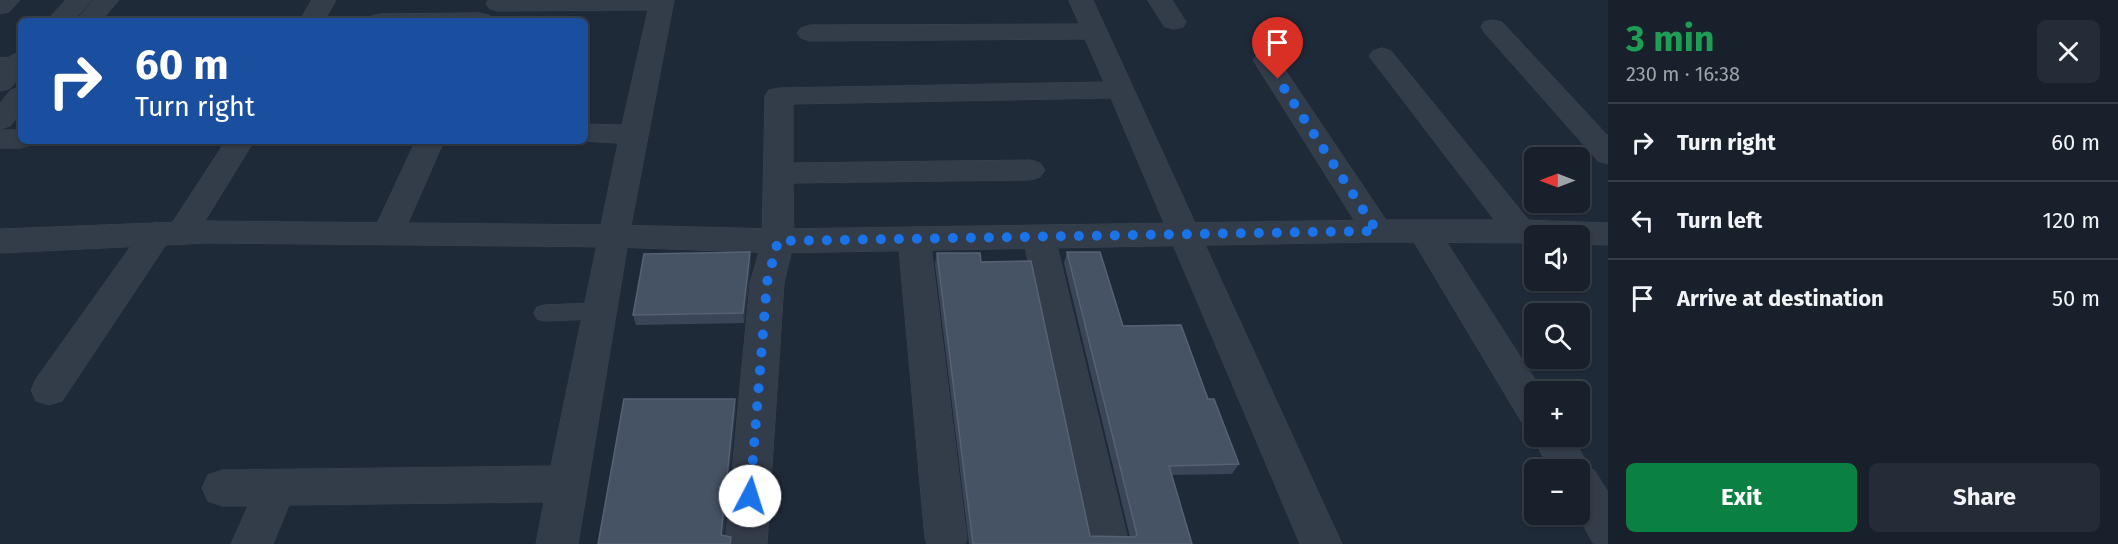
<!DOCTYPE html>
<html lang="en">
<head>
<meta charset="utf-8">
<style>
  body { margin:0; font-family:"Fira Sans",sans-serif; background:#242d37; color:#f1f3f6; height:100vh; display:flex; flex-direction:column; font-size:22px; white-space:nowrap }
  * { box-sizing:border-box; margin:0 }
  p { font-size:20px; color:#9ea3a9 }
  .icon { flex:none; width:33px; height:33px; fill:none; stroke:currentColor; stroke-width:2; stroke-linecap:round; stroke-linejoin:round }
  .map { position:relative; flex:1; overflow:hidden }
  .sheet { display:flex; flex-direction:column; background:#17202b; width:510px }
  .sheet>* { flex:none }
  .guide { position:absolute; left:18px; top:18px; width:570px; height:126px; border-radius:9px; box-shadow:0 2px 4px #0004,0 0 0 2px #363e47; background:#1a4fa0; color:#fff; overflow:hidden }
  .needle { width:39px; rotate:270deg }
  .fabs { position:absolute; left:1524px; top:147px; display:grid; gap:12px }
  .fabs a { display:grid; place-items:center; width:66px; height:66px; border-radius:9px; background:#17202b; box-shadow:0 2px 4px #0004,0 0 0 2px #363e47; font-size:30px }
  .pin { position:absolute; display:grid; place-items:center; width:51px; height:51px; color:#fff; margin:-62px -26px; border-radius:50% 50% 50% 0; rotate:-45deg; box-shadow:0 0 6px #0007 }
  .pin .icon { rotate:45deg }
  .me { position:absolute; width:66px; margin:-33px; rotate:5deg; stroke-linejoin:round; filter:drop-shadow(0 0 4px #0008) }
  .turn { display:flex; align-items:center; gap:21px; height:126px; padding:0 18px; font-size:27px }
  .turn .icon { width:78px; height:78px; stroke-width:2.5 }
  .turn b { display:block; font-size:42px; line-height:51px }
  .round { display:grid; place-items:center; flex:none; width:63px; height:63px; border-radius:9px; background:#242d37 }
  .head { display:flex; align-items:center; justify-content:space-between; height:102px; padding:0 18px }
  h1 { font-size:36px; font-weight:700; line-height:45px; color:#1e9e55 }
  .primary-button { display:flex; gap:12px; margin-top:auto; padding:12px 18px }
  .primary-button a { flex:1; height:69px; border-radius:9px; background:#0b8043; color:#fff; font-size:24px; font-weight:700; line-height:69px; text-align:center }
  .primary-button a+a { background:#242d37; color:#f1f3f6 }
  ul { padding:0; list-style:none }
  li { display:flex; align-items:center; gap:18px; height:78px; padding:0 18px; border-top:2px solid #363e47 }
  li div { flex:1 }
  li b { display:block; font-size:22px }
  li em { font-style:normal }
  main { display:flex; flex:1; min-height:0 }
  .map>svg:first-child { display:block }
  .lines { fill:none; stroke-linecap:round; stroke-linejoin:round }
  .service-casing { stroke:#3c4553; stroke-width:1 }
  .minor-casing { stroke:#3c4553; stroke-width:1 }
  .tertiary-casing { stroke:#3c4553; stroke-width:1 }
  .service { fill:#333c49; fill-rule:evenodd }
  .minor { fill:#333c49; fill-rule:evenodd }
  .tertiary { fill:#333c49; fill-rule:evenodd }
  .wall { fill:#3a4658 }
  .shaded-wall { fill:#2a3647 }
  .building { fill:#465364; stroke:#566273; stroke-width:1.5 }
  .route { stroke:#1a73e8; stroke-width:10; stroke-dasharray:0 18 }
</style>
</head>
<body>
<main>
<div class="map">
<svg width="1608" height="544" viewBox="0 0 1608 544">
  <rect width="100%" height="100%" fill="#1f2a39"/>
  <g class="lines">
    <defs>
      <path id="service" d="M599 303 606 305 609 311 606 317 599 319 544 321 537 319 534 313 537 307 544 305Z"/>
      <g id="minor">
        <path d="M0 0H20L9 12 0 14Z"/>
        <path d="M312 0H336L324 21H300Z"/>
        <path d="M489 0H674L629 236 578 544H536L544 502 289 505 273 544H231L248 506H222L208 501 202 488 208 475 222 470 551 466 618 143 581 141H585V124L622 125 648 10 498 11 490 9 486 4Z"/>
        <path d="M1069 0H1093L1342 544H1300L1111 98 793 104V163L1030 160 1040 163 1045 170 1040 177 1030 180 793 183 794 241 784 283 767 544H725L750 283 762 241 765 96 769 90 779 88 1104 82 1085 39 810 41 801 38 797 33 801 28 810 25 1079 24Z"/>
        <path d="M1148 0H1172L1186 22 1183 27 1174 29 1165 27Z"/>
        <path d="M480 13 489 15 492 20 368 21 371 16 380 14Z"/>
        <path d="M1493 20 1502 22 1608 136V164L1598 161 1484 32 1481 27 1484 22Z"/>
        <path d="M1382 48 1391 51 1531 223 1536 231 1531 239 1520 242 1509 239 1369 56 1373 51Z"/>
        <path d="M1266 52 1275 55 1388 223 1393 231 1388 239 1377 242 1366 239 1253 60 1257 55Z"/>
        <path d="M21 57V73L0 74V58Z"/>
        <path d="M0 130H21V141H34L31 145 21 148H0Z"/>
        <path d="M226 141H254L192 242 181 245 169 240 62 401 49 405 36 401 31 390 36 379 146 225 157 222 169 227Z"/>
        <path d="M416 141H444L400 241 389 244 378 241 373 233Z"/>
        <path d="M1424 221 1435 224 1543 392H1534V426L1521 421 1408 232 1413 224Z"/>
        <path d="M1039 226 1050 229 1055 237 1129 544H1087L1023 237 1028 229Z"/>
        <path d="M914 227 925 230 930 238 967 539 965 544H927L925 539 898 238 903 230Z"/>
        <path d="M1534 430V436H1572L1590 469 1594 470 1608 492V544L1593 543 1577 514H1580V470H1550L1532 436Z"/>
      </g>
      <g id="tertiary">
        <path d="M66 0H92L73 21H47Z"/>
        <path d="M94 0H119L101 21H76Z"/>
        <path d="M21 52V76L9 89 0 91V67L12 55Z"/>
        <path d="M21 88V113L10 126 0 129V103L11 90Z"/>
        <path d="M1377 220H1520L1608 223V245L1580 244V236H1534V243L1377 242 778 253 613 247 206 243 0 253V229L206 221 613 225 778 229Z"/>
      </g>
    </defs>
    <use href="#service" class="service-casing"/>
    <use href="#minor" class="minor-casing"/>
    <use href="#tertiary" class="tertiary-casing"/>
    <use href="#service" class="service"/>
    <use href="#minor" class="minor"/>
    <use href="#tertiary" class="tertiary"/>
  </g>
  <g class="wall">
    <path d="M750 252 751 263 744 323 636 325 633 315Z"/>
    <path d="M1067 252 1123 326 1208 399 1239 464 1232 474 1171 475 1192 544H969L935 264 937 253 981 262 1090 536 1130 537 1064 263Z"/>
  </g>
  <g class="shaded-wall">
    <path d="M750 252 751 263 744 323 743 313Z"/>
    <path d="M735 399 736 409 723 544 721 535Z"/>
  </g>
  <g class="building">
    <path d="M750 252 743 313 633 315 644 254Z"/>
    <path d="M1067 252H1100L1123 326 1181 325 1208 399H1214L1239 464 1169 466 1192 544H973L937 253H980L981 262 1031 261 1090 536 1134 537 1137 535Z"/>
    <path d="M624 399H735L721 535 731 537 730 544H598Z"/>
  </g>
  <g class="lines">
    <path class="route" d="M750 496 767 282 778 241 1377 231 1278 79"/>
  </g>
</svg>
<div class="fabs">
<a><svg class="needle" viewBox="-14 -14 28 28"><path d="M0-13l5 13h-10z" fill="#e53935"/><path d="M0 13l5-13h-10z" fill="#9ea3a9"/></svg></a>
<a><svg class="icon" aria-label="sound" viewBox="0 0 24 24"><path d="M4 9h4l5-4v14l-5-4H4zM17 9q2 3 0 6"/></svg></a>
<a><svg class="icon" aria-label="search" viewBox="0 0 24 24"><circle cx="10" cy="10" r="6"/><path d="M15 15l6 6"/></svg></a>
<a>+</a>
<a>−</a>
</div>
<div class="pin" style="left:1278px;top:79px;background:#d93025"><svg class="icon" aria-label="arrive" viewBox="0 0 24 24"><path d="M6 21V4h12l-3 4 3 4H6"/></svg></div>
<svg class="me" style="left:750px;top:496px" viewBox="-20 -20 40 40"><circle r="19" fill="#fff"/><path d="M0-13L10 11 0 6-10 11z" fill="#1a73e8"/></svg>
<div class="guide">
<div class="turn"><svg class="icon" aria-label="right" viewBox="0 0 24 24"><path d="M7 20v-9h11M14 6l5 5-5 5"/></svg><div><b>60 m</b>Turn right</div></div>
</div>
</div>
<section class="sheet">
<div class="head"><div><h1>3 min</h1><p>230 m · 16:38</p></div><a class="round"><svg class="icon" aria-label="close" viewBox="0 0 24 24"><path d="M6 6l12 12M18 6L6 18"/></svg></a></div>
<ul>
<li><svg class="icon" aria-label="right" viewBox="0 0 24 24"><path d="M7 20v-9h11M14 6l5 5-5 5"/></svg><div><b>Turn right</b></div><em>60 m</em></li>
<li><svg class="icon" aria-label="left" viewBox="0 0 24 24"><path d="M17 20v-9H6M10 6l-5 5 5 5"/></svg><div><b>Turn left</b></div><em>120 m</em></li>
<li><svg class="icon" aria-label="arrive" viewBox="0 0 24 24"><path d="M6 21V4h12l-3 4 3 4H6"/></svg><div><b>Arrive at destination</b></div><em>50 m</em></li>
</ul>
<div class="primary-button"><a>Exit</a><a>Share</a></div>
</section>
</main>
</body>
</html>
